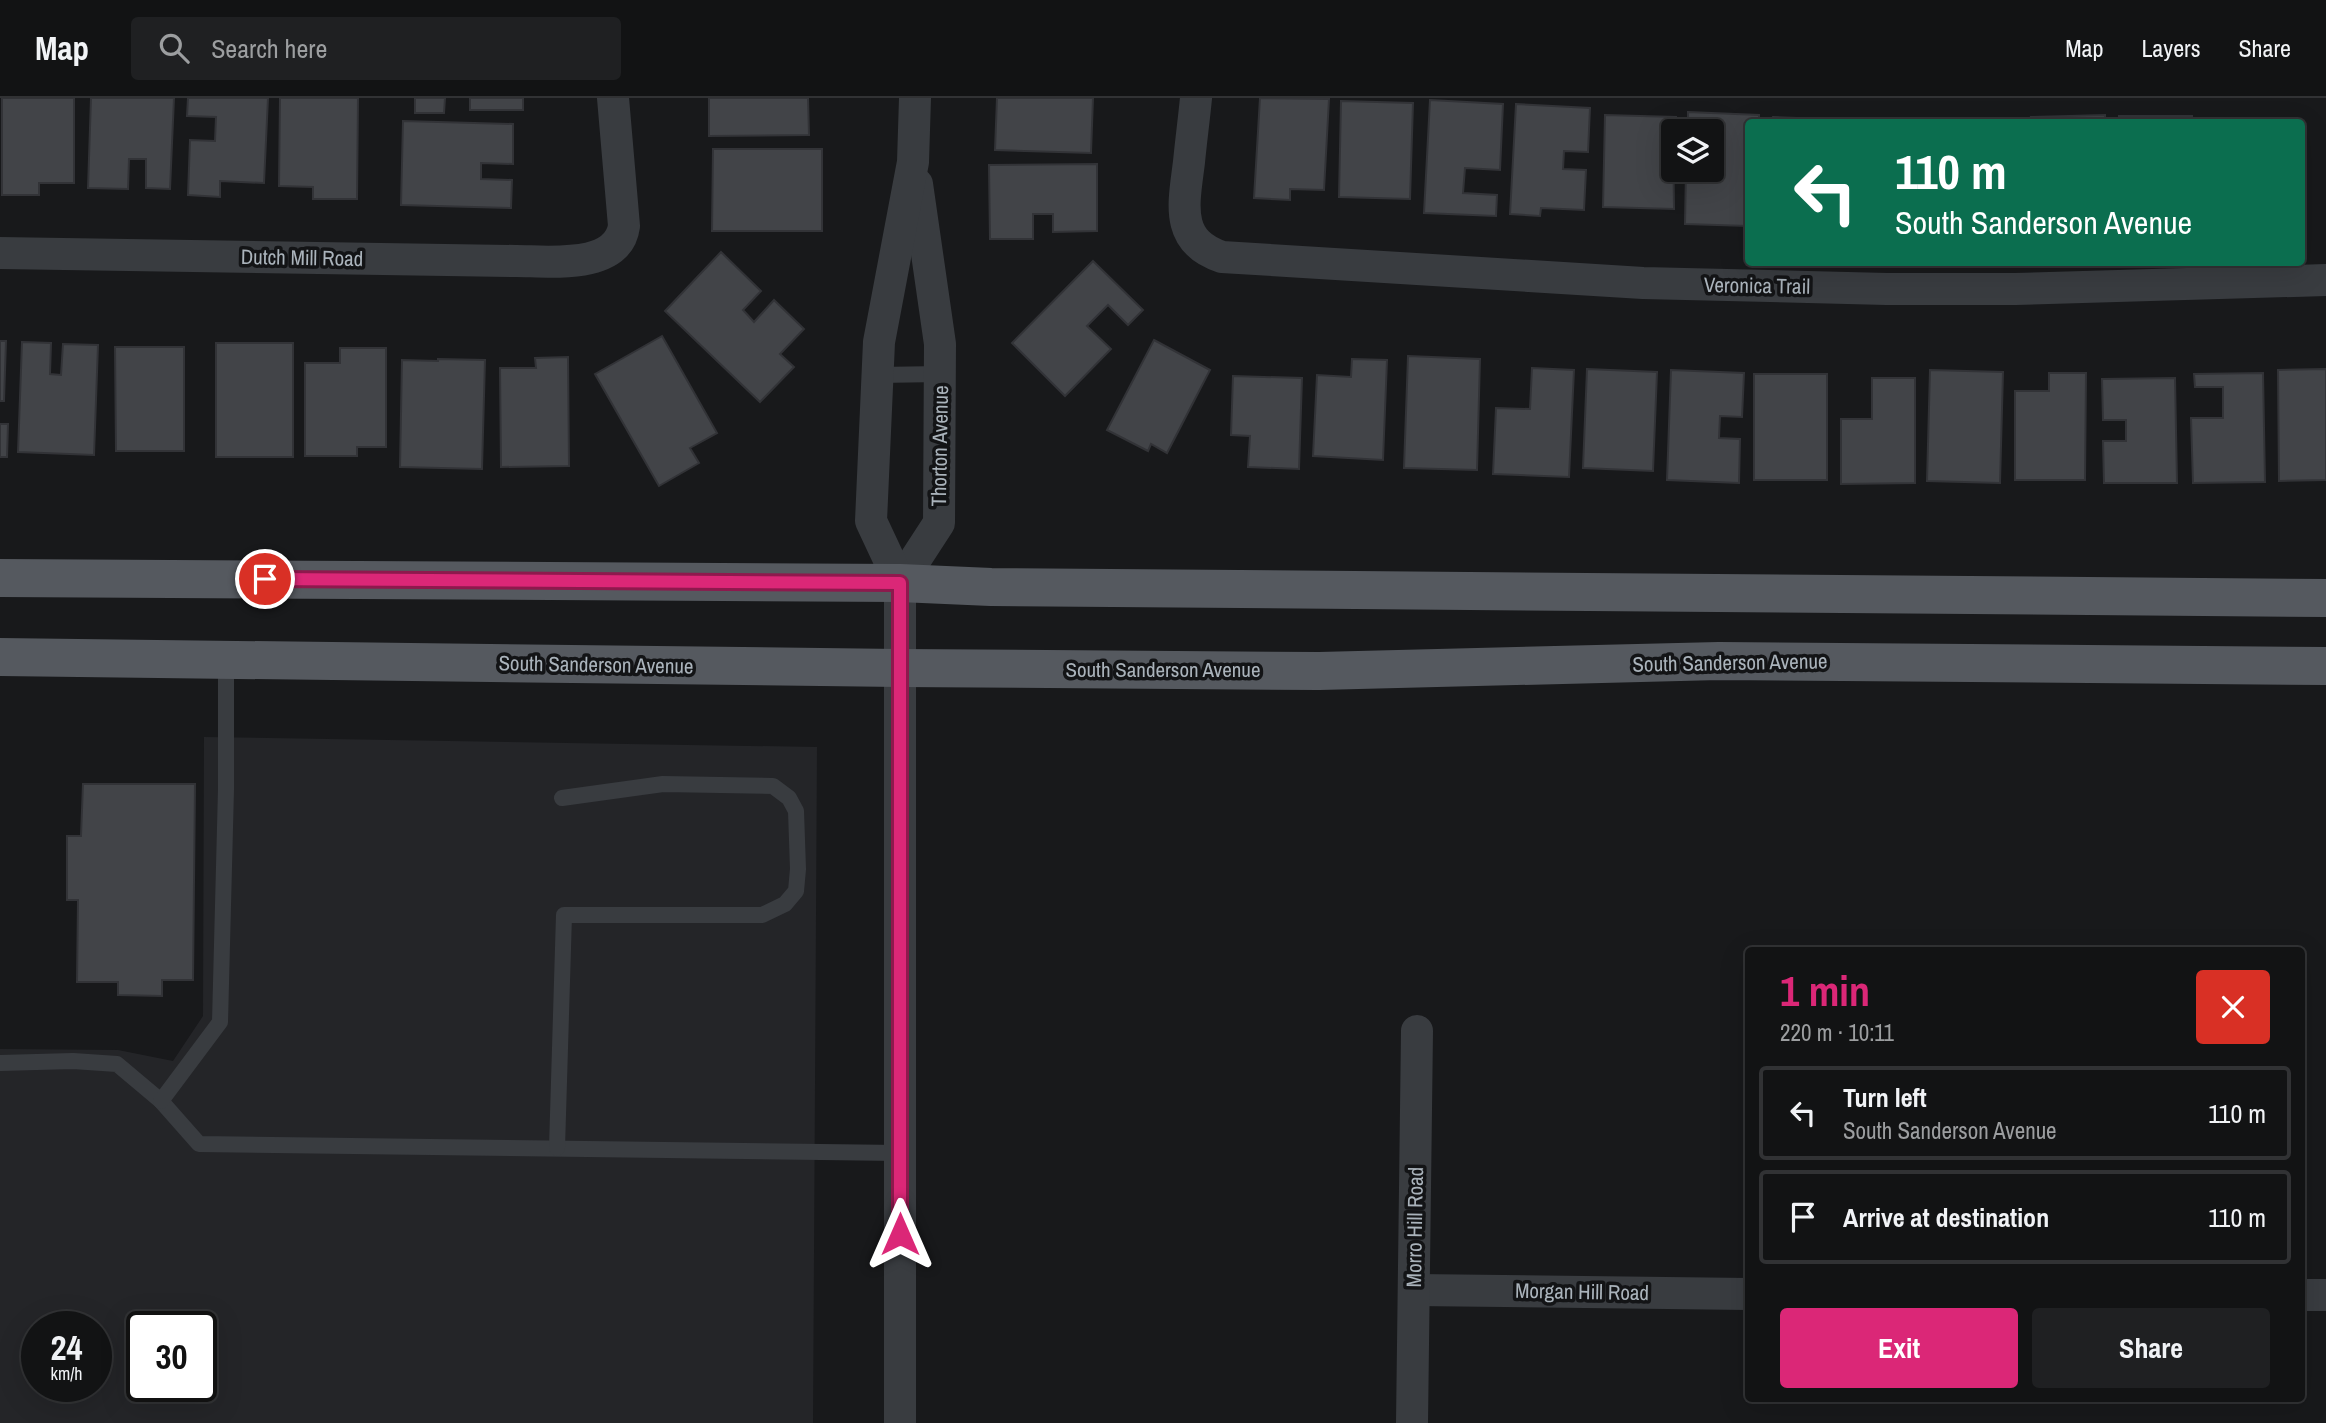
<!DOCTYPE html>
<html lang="en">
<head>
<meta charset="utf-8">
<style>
  body { margin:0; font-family:"Archivo Narrow",sans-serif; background:#1f2022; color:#f1f3f6; height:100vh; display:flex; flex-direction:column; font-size:26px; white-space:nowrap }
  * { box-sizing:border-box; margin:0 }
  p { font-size:23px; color:#9c9ea0 }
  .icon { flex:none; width:38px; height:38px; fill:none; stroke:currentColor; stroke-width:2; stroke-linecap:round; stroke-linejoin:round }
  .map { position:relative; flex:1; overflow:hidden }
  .panel { position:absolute; left:1745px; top:849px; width:560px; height:455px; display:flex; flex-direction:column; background:#121314; border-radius:7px; box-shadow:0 7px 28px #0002,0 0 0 2px #313234 }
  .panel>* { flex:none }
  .guide { position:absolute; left:1745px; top:21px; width:560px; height:147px; border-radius:7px; box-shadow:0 7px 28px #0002,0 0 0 2px #313234; background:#0b6e4f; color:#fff; overflow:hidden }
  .tools { position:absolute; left:1661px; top:21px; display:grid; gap:14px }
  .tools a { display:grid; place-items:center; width:63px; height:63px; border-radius:7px; background:#121314; box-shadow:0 7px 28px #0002,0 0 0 2px #313234; font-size:35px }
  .speed { position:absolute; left:21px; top:1213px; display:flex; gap:14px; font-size:35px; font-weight:700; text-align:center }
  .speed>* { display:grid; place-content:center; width:91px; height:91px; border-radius:50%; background:#121314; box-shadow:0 7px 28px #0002,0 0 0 2px #313234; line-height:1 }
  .speed small { font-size:18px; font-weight:400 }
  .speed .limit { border:4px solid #111; border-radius:10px; background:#fff; color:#111 }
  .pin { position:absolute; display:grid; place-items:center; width:60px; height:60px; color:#fff; margin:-30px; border:4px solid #fff; border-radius:50%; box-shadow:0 2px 7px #0007 }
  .me { position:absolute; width:77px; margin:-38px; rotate:0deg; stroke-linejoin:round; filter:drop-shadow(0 0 5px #0008) }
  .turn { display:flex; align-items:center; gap:24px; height:147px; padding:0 35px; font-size:32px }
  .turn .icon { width:91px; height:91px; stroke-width:2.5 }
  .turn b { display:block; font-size:49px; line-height:60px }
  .round { display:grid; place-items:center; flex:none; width:74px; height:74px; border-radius:7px; background:#1f2022 }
  .summary { display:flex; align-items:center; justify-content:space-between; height:119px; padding:0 35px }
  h1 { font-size:42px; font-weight:800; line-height:52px; color:#db2777 }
  .cta { display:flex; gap:14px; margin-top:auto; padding:14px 35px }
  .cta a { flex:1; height:80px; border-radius:7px; background:#db2777; color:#fff; font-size:28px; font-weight:800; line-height:80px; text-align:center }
  .cta a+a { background:#1f2022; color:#f1f3f6 }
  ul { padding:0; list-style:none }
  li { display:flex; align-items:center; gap:21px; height:94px; margin:0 14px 10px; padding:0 21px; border:4px solid #313234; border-radius:7px }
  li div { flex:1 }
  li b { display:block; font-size:26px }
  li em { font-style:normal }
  header { display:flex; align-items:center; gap:42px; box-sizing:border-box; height:98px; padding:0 35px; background:#121314; border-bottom:2px solid #313234 }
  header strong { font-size:33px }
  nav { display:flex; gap:38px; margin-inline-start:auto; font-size:24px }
  .search { width:490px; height:63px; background:#1f2022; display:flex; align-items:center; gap:18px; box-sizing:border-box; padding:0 24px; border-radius:7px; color:#9c9ea0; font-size:26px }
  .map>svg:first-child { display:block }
  .built { fill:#242528; fill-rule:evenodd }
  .building { fill:#424448; stroke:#323337; stroke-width:2 }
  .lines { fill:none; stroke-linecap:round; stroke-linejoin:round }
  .service { stroke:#393c40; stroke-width:16 }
  .minor { stroke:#393c40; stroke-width:32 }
  .primary { stroke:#55595f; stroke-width:38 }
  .route-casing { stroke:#8e194d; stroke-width:18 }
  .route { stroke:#db2777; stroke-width:12 }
  .labels { text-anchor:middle; stroke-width:7; stroke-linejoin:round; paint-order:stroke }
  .street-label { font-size:21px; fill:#aab3bb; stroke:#131416 }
</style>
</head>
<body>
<header>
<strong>Map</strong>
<div class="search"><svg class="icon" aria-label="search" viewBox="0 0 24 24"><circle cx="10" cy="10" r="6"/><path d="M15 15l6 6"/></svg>Search here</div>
<nav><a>Map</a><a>Layers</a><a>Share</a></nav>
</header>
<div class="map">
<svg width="2326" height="1325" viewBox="0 0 2326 1325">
  <rect width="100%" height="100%" fill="#18191b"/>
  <path class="built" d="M204 639 817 649 813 1325H0V951L118 952 173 963 203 918ZM37 1228H96V1288H37ZM142 1228H201V1288H142Z"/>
  <g class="building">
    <path d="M2 0H74V85H39V97H2Z"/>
    <path d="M91 0H174L170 91 146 90V61H129L128 91 88 90Z"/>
    <path d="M188 0H268L264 85 220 83V99L188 97 190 42 215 43 216 19 187 18Z"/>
    <path d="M280 0H358L357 101H313V89L279 88Z"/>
    <path d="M415 0H445L444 15H415Z"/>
    <rect x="470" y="0" width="53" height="12"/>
    <path d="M709 0H808L809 37 709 38Z"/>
    <path d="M997 0H1093L1091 55 995 52Z"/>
    <path d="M1260 0 1329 1 1324 92 1290 91V102L1254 100Z"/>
    <path d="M1430 2 1503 6 1500 72 1465 70 1463 95 1497 97 1496 118 1424 115Z"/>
    <path d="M1341 3 1413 5 1410 101 1339 99Z"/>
    <path d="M1516 6 1590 10 1588 54 1564 53 1563 71 1586 72 1584 112 1541 110 1540 118 1510 116Z"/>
    <path d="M1688 14 1759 17V24H1748V128L1685 126 1686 72H1712V33H1688Z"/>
    <path d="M1605 17 1676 19V33H1673L1674 111 1603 109Z"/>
    <path d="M2105 17V24H2032L2031 19Z"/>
    <rect x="2119" y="18" width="73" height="6"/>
    <path d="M1773 19 1847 22V24H1772Z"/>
    <path d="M403 23 513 26V66L481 65V81L512 82 511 110 401 107Z"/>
    <path d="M713 51H822V133H712Z"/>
    <path d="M1097 66V133L1053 134V116H1033V141H990L989 67Z"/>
    <path d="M721 154 761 193 743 212 754 224 774 202 804 231 780 256 794 269 760 304 665 213Z"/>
    <path d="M1093 163 1143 212 1128 227 1108 207 1087 228 1111 251 1065 298 1012 245Z"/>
    <path d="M662 238 717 335 690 350 699 365 659 388 595 276Z"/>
    <path d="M1154 242 1210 272 1167 355 1151 346 1148 353 1107 332Z"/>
    <path d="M0 243H6L4 303H0Z"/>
    <path d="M22 244 51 245 50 276 61 277 63 246 98 247 94 357 18 354Z"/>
    <rect x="216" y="245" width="77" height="114"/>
    <path d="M115 249H184V353H116Z"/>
    <path d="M340 250H386V349H357V358H305V265H340Z"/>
    <path d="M1408 258 1480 261 1477 372 1404 370Z"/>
    <path d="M568 259 569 368 501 369 500 270H536L535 260Z"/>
    <path d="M438 261 485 262 482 371 400 369 402 262 438 263Z"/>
    <path d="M1352 261 1387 262 1383 362 1313 358 1317 277 1351 279Z"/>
    <path d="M1532 270 1574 272 1569 379 1493 376 1496 310 1530 311Z"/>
    <path d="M1587 271 1657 274 1653 373 1583 370Z"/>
    <path d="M2326 271V382L2279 383 2278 272Z"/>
    <path d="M1671 272 1744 275 1742 319 1720 318 1719 340 1740 341 1739 385 1667 382Z"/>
    <path d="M1930 272 2003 274 2000 385 1927 383Z"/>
    <path d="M2049 275H2086L2085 382H2015V293H2049Z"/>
    <path d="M2263 275 2265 384 2193 385 2191 320H2223V289H2195L2194 276Z"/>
    <rect x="1754" y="276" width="73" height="106"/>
    <path d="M1233 278 1302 280 1299 371 1248 369 1250 338 1231 337Z"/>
    <path d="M1872 280H1915V385L1841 386V321H1872Z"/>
    <path d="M2175 280 2177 385H2104L2103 343H2126V322H2103L2102 281Z"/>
    <path d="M0 326H8L7 359H0Z"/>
    <path d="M83 686H195L193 882H162V898L118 897V884H77L78 802H67V738H81Z"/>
  </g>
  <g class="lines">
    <g class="service">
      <path d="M877 277 942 276"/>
      <path d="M0 965 73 963 117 966 161 1003 199 1046 900 1055"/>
      <path d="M161 1003 220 924 226 691V563"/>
      <path d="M557 1050 564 817H762L785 806 796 793 798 771 796 713 789 700 773 688 663 686 562 700"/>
    </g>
    <g class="minor">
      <path d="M1196 0C1194 21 1191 43 1189 64 1184 105 1174 143 1222 159L1643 185 1887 191H2015L2326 182"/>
      <path d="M0 155 516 163C549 163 618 172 624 128L613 0"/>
      <path d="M900 485 939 425 940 246 917 86"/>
      <path d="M1415 1192 1748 1196"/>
      <path d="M2301 1197H2326"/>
      <path d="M900 1325V485L871 423 879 244 913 64 915 0"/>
      <path d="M1412 1325 1417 933"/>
    </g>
    <g class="primary">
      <path d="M0 480 900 485 991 489 2326 500"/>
      <path d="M0 559 899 570 1319 573 1719 563 2326 568"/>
    </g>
  </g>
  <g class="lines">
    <defs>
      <path id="route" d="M265 481 900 485V1136"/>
    </defs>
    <use href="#route" class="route-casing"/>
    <use href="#route" class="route"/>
  </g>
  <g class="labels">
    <g class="street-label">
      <text transform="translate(302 160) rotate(1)" y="7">Dutch Mill Road</text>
      <text transform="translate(1757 188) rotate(1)" y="7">Veronica Trail</text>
      <text transform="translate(940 348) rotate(-89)" y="7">Thorton Avenue</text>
      <text transform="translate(1730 565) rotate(-1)" y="7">South Sanderson Avenue</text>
      <text transform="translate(596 567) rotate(1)" y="7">South Sanderson Avenue</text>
      <text x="1163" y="579">South Sanderson Avenue</text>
      <text transform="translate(1415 1129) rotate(-89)" y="7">Morro Hill Road</text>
      <text transform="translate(1582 1194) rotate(1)" y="7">Morgan Hill Road</text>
    </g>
  </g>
</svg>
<div class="tools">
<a><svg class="icon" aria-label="layers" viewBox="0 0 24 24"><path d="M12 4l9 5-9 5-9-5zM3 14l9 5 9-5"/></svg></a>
</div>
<div class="speed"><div>24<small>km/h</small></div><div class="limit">30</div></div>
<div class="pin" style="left:265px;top:481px;background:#d93025"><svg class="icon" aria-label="arrive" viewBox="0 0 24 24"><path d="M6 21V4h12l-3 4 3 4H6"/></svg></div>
<svg class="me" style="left:900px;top:1136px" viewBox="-20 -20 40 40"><path d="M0-17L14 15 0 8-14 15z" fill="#db2777" stroke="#fff" stroke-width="4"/></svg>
<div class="guide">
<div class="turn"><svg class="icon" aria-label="left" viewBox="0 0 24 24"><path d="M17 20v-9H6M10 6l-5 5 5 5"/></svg><div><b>110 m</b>South Sanderson Avenue</div></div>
</div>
<section class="panel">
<div class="summary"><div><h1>1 min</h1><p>220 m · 10:11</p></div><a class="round" style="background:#d93025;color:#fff"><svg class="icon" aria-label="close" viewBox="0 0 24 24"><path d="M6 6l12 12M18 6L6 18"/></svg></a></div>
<ul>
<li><svg class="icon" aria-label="left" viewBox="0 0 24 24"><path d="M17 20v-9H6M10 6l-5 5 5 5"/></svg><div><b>Turn left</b><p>South Sanderson Avenue</p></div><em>110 m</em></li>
<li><svg class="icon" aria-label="arrive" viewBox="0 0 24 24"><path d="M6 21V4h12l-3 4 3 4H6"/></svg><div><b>Arrive at destination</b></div><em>110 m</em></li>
</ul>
<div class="cta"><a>Exit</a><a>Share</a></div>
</section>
</div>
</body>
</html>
